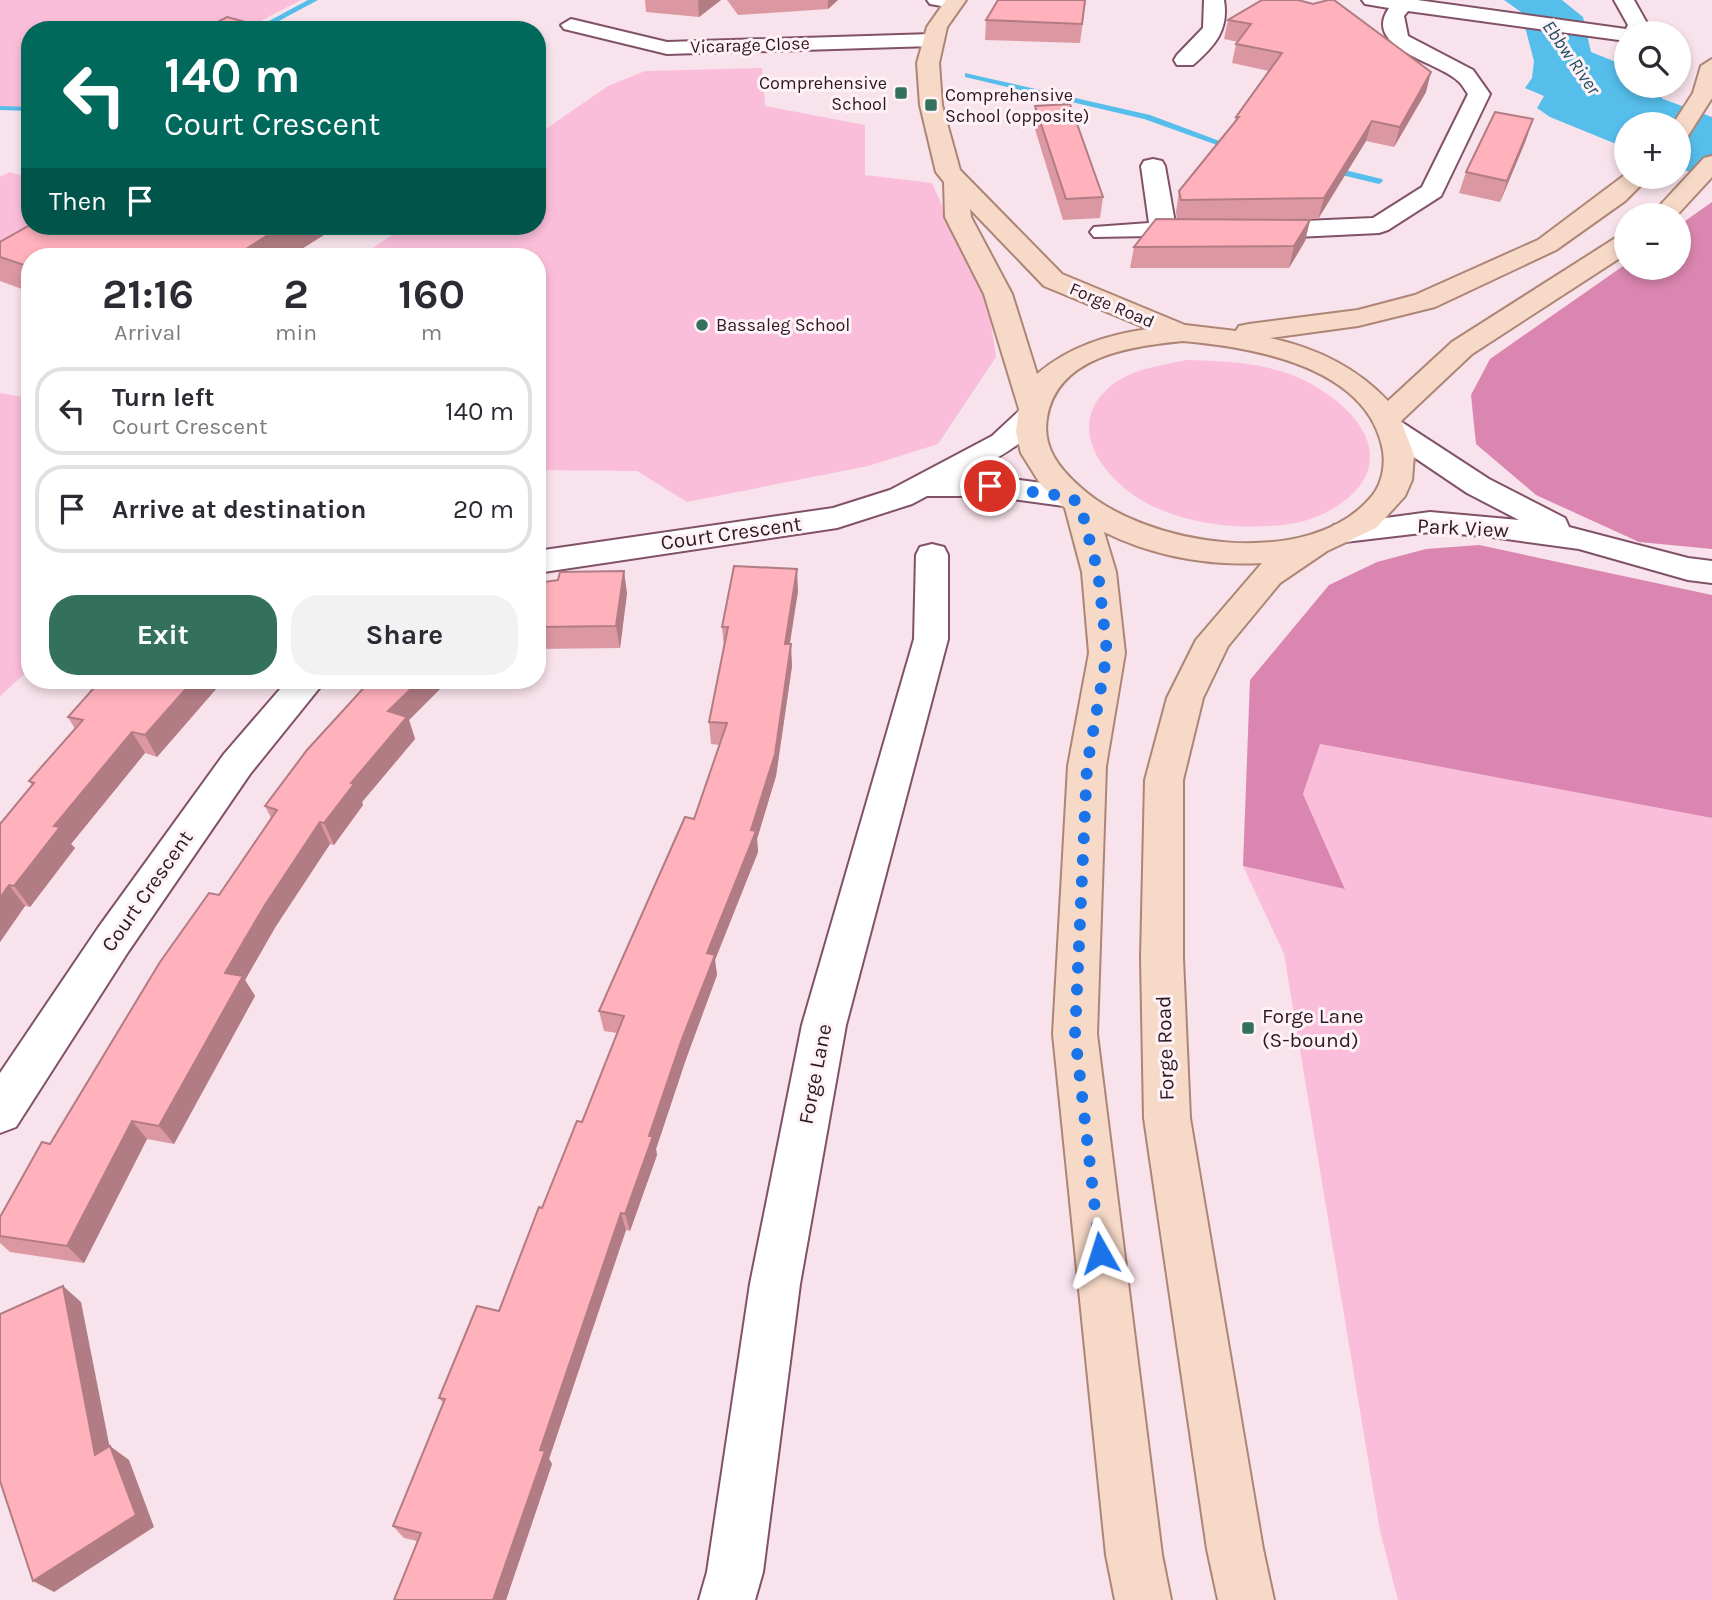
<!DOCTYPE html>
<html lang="en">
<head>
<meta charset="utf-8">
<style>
  body { margin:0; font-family:Karla,sans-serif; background:#f2f2f3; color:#2b2b33; height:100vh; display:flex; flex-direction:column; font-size:26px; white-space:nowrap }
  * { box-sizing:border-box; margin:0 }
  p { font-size:23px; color:#7c7c81 }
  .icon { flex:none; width:38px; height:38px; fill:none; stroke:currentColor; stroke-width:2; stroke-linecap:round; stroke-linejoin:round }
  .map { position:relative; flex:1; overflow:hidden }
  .drawer { position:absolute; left:21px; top:248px; width:525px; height:441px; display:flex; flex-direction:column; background:#fff; border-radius:28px; box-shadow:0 4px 10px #0003 }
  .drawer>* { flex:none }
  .top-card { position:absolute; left:21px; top:21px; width:525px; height:214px; border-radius:28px; box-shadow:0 4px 10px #0003; background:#00695c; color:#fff; overflow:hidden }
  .tools { position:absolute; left:1614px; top:21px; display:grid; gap:14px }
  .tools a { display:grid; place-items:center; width:77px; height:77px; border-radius:50%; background:#fff; box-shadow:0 4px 10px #0003; font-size:35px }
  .pin { position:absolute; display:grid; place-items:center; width:60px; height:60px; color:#fff; margin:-30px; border:4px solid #fff; border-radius:50%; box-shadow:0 2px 7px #0007 }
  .me { position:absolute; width:77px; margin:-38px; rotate:354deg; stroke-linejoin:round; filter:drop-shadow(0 0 5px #0008) }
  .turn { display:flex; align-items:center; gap:24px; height:147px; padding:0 28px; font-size:32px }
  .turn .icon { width:91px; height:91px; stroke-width:2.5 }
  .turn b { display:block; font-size:49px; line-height:60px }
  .then { display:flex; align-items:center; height:66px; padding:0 28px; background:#0003; gap:14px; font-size:26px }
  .eta { display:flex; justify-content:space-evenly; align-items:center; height:119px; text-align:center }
  .eta b { font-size:42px; font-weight:700; line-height:49px }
  .cta { display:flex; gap:14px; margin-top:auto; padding:14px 28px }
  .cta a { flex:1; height:80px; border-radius:28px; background:#33715d; color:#fff; font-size:28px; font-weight:700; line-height:80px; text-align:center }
  .cta a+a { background:#f2f2f3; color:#2b2b33 }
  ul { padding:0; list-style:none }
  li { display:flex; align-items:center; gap:21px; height:88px; margin:0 14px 10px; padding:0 14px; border:4px solid #e1e1e2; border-radius:28px }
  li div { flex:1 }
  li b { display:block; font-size:26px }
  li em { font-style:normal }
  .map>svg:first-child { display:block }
  .green { fill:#fbbeda }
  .forest { fill:#db86b0 }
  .water { fill:#56beeb }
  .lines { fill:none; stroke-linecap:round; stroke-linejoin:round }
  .stream { fill:#56beeb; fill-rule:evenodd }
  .minor-casing { stroke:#815168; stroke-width:4 }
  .major-casing { stroke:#ad8576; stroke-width:4 }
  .minor { fill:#fff; fill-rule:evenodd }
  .major { fill:#f7d9c8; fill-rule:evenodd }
  .wall { fill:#db98a2 }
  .shaded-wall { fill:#b27c84 }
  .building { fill:#ffb1bc; stroke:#b27c84; stroke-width:2 }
  .route { stroke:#1a73e8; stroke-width:12; stroke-dasharray:0 21.6 }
  .poi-dot { fill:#33715d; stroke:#fef2f7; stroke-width:2.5 }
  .labels { text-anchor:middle; stroke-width:6; stroke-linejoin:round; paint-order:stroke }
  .far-street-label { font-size:18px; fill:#2c1822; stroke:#fef2f7 }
  .far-poi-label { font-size:18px; fill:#2c1822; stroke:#fef2f7; text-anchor:start }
  .far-water-label { font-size:19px; font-style:italic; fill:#214d60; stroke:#fef2f7 }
  .street-label { font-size:21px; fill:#2c1822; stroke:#fef2f7 }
  .poi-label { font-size:21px; fill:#2c1822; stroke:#fef2f7; text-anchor:start }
</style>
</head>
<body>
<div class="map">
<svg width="1712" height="1600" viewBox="0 0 1712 1600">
  <rect width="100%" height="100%" fill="#f8e2eb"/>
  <g class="green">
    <path d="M0 0H301L243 30H30V109L0 108Z"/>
    <path d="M762 68 765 106 865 125V175L932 183 971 272 987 296 996 357 938 444 868 466 687 502 637 471 537 470V257H359L406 226H537V135L608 86 645 71Z"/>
    <path d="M10 172 30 178V226L0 261V177Z"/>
    <path d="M1187 360C1230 361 1276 363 1315 386 1334 398 1354 413 1364 433 1389 482 1331 518 1290 524 1244 530 1193 526 1150 505 1103 481 1059 423 1116 382 1137 368 1163 365 1187 360Z"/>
    <path d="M0 393 30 398V669L0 696Z"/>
    <path d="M1319 744 1712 818V1600H1398L1380 1531 1284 954 1243 866 1345 888 1303 794Z"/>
  </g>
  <g class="forest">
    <path d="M1712 202V549L1639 542 1536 495 1476 444 1471 395 1490 359 1626 264V268H1678V226Z"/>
    <path d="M1479 545 1712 595V818L1320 744 1303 794 1345 889 1243 866 1250 680 1329 585 1377 562 1426 549Z"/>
  </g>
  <path class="water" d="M1504 0H1562L1583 17 1591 52 1626 66V86H1650L1663 99 1712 117V180L1678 168V124H1626V148L1550 117 1537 108 1544 96 1525 88 1532 78 1534 61 1521 12Z"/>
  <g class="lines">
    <g class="stream">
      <path d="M308 0H318L262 30H252Z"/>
      <path d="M965 73 1150 115 1241 149 1234 151 1144 119 965 77Z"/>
      <path d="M0 106 30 107V111L0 110Z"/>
      <path d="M1328 166 1382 179 1383 181 1379 184 1325 171V167Z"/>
    </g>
    <defs>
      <g id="minor">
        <path d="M927 0H962L963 2 953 8 930 4Z"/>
        <path d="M1204 0H1224C1229 30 1215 46 1193 65H1177L1174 60 1177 55 1203 28Z"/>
        <path d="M1362 0H1417L1626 29 1628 25 1614 0H1634L1648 25 1645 33H1626V41L1408 11 1404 16 1408 36 1473 70 1490 94 1441 196 1388 230 1379 233 1256 239 1247 236 1243 231 1247 226 1256 223 1373 218 1422 187 1468 94C1465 90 1462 84 1458 81 1439 62 1361 48 1389 8L1365 4Z"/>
        <path d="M571 19 667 42 932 34 943 40 932 46 667 54 564 29 561 25Z"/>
        <path d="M1153 159 1162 161 1165 166 1175 223 1208 225 1212 230 1208 235 1094 237 1090 232 1094 227 1149 223 1141 166 1144 161Z"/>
        <path d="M1031 407 1042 410 1046 416C1026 445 993 460 963 476H990L1071 487 1082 490 1087 497 1082 504 1071 507 990 496H927L912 504 837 528 537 573V551L833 508 890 490 992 436 1020 410Z"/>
        <path d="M1392 420 1403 423 1489 479 1565 518 1569 527 1688 558 1712 561V583L1688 580 1579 549 1485 536 1430 532 1345 542 1334 539 1329 532 1334 525 1430 512 1519 520 1467 493 1381 435 1377 429 1381 423Z"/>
        <path d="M932 544 944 547 948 555V639L846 1025 800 1284 763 1572 755 1600H699L707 1572 750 1284 802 1025 914 639 916 555 920 547Z"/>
        <path d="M287 681H325L250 774 128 952 16 1127 0 1133V1073L98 928 224 754Z"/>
      </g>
      <g id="major">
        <path d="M946 0H966L947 27 939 63 942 105 960 170 1062 274 1185 325 1236 331 1239 326 1249 324 1358 310 1415 295 1538 240 1626 174V177H1649L1625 201 1556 250 1435 307 1358 326 1270 338C1316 348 1356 367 1388 401L1452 342 1617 237 1626 234V254L1472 354 1401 421 1414 455 1412 480 1405 496 1376 528 1327 551 1280 583 1228 646 1203 698 1183 780V958L1190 1118 1263 1549 1274 1600H1218L1207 1549 1144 1118 1141 958 1145 780 1167 698 1196 640 1262 563C1208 566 1153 556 1104 532L1116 572 1125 653 1106 766 1097 1034 1162 1555 1171 1600H1115L1106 1555 1053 1034 1068 766 1089 653 1082 572 1065 508 1041 485 1021 453 1016 432 1019 409 984 294 945 217 944 182 936 172 920 105 917 63 927 27ZM970 209 1044 286 1148 329C1106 335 1069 347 1037 374L1012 294 971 217ZM1183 341C1250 347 1364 365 1382 446 1386 462 1383 483 1372 496 1310 572 1144 547 1079 486 1059 468 1042 447 1047 418 1057 356 1131 346 1183 341Z"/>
        <path d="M1712 59V98L1686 139 1678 141V124H1673L1693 93 1701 66Z"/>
        <path d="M1712 156V177L1677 215H1651L1704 158Z"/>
      </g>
    </defs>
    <use href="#minor" class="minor-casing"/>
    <use href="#major" class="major-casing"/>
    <use href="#minor" class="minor"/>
    <use href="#major" class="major"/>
  </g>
  <g class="wall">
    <path d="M645 0H721L699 17 646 12Z"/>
    <path d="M727 0H838L828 9 738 15Z"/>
    <path d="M1086 0 1080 43 985 40 986 20Z"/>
    <path d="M1262 0 1426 92 1394 147 1366 141 1318 219 1266 220H1310L1305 241 1289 268H1130L1134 247 1177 220 1176 212 1179 191 1234 124 1236 117 1269 71 1232 63 1236 44 1238 42 1224 39 1228 20Z"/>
    <path d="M1035 106 1103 197 1100 218 1063 220 1034 126Z"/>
    <path d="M1526 140 1500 202 1459 193 1466 172Z"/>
    <path d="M30 226H338L289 257H30V292L0 281V242Z"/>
    <path d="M537 583 627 593 620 648 537 649Z"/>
    <path d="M798 591 790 644 792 666 776 776 757 839 758 852 715 960 717 975 686 1059 656 1149 657 1155 630 1231 626 1230 587 1345 549 1459 552 1464 506 1600H394L417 1541 404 1538 393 1526 443 1403 439 1398 499 1311 542 1208 582 1122 617 1033 604 1031 599 1011 694 819 720 745 711 744 709 722 724 647 722 627Z"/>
    <path d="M100 681H223L157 757 145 753 71 844 75 848 30 907 25 906 0 942V824L32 785 29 781 75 729 68 717Z"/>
    <path d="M365 681H448L409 720 415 739 362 802 363 805 334 845 330 844 276 926 245 980 255 996 174 1144 147 1139 84 1263 10 1252 0 1243V1217L271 818 265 806 366 685Z"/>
  </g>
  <g class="shaded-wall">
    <path d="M698 0H721L699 17Z"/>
    <path d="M828 0H838L828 9Z"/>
    <path d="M1431 72 1426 92 1394 147 1400 127Z"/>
    <path d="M1533 119 1526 140 1500 202 1507 181Z"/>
    <path d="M1372 121 1366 141 1318 219 1324 198Z"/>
    <path d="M1310 220 1305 241 1289 268 1294 246Z"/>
    <path d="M282 226H338L289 257H235V256Z"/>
    <path d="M212 249 215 257H198Z"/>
    <path d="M797 569 798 591 786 666 785 644Z"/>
    <path d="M624 571 627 593 620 648 616 626Z"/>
    <path d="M791 644 792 666 776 776 757 839 758 852 715 960 717 975 686 1059 656 1149 657 1155 630 1231 625 1214 649 1136 682 1039 707 953 751 830Z"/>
    <path d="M193 681H223L157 757 145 735Z"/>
    <path d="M419 681H448L409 720 415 739 362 802 363 805 334 845 324 823 351 783 388 711Z"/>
    <path d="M132 732 145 753 71 844 75 848 30 907 14 886 54 826Z"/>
    <path d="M320 822 330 844 276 926 245 980 255 996 174 1144 159 1126 225 973 265 905Z"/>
    <path d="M9 885 25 906 0 942V898Z"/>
    <path d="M132 1121 147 1139 84 1263 67 1246Z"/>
    <path d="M621 1213 626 1230 549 1459 552 1464 506 1600H493L540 1450Z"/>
    <path d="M63 1286 81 1302 114 1469 95 1455Z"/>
    <path d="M110 1446 129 1460 154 1527 54 1592 33 1581Z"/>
  </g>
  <g class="building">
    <path d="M998 0H1085L1082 24 986 20Z"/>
    <path d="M1262 0H1298L1313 4 1328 0H1334L1431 72 1400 127 1372 121 1324 198 1181 200 1179 191 1239 117H1236L1282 53 1236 44 1251 24 1228 20Z"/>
    <path d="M227 17 276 30H202Z"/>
    <path d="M1070 104 1103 197 1066 199 1035 106Z"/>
    <path d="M1495 112 1533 119 1507 181 1466 172Z"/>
    <path d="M1156 219 1310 220 1294 246 1134 247Z"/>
    <path d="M30 225V226H282L235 256 212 249 198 257H30V267L0 257V242Z"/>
    <path d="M734 566 797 569 785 644H791L775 754 751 830 756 831 707 953 715 955 682 1039 649 1136H653L625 1214 621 1213 581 1330 540 1450 545 1451 493 1600H394L421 1533 393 1526 445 1399 439 1398 477 1306 499 1311 539 1207 542 1208 577 1121 582 1122 624 1016 599 1011 685 817 694 819 727 723 709 722 728 627H722Z"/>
    <path d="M624 571 616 626 537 627V583L558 580 560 572Z"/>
    <path d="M100 681H193L145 735 132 732 54 826 60 827 14 886 9 885 0 898V824L34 783 29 781 83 720 68 717Z"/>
    <path d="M370 681H419L388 711 407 717 351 783 354 784 324 823 320 822 265 905 225 973 243 976 159 1126 132 1121 67 1246 0 1236V1217L42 1142 50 1144 160 962 209 893 219 895 277 810 265 806 307 750Z"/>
    <path d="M63 1286 95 1455 110 1446 136 1515 33 1581 0 1481V1314Z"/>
  </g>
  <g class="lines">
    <path class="route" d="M990 486 1070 497 1080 504 1098 572 1107 653 1087 766 1075 1034 1100 1253"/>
  </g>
  <g class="poi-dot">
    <rect x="894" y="86" width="14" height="14" rx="3.5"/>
    <rect x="924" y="98" width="14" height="14" rx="3.5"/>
    <circle cx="702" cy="325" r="7"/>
    <rect x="1241" y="1021" width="14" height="14" rx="3.5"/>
  </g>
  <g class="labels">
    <g class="far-street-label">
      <text transform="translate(750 45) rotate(-2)" y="6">Vicarage Close</text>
      <text transform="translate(1112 305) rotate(23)" y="6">Forge Road</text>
    </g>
    <g class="far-poi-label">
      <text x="887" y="89" text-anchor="end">Comprehensive<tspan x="887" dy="21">School</tspan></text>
      <text x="945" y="101">Comprehensive<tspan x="945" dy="21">School (opposite)</tspan></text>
      <text x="716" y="331">Bassaleg School</text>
    </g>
    <g class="far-water-label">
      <text transform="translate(1572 57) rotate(55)" y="7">Ebbw River</text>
    </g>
    <g class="street-label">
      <text transform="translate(1463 528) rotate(3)" y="7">Park View</text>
      <text transform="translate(731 533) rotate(-8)" y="7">Court Crescent</text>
      <text transform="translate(147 891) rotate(-55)" y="7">Court Crescent</text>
      <text transform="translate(1165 1048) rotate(-92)" y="7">Forge Road</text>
      <text transform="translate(815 1074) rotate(-79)" y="7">Forge Lane</text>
    </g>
    <g class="poi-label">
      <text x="1262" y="1023">Forge Lane<tspan x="1262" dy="24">(S-bound)</tspan></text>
    </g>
  </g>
</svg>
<div class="tools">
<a><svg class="icon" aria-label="search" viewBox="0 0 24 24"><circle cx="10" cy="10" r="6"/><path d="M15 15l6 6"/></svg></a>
<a>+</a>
<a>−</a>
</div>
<div class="pin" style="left:990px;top:486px;background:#d93025"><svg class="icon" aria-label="arrive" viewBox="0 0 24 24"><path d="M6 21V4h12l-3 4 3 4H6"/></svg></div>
<svg class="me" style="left:1100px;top:1253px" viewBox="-20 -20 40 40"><path d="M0-17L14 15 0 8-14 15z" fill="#1a73e8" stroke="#fff" stroke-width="4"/></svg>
<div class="top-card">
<div class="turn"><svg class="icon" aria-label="left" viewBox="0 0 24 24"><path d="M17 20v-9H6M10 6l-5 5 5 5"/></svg><div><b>140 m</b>Court Crescent</div></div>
<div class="then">Then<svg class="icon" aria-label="arrive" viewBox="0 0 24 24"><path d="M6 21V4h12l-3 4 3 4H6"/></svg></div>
</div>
<section class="drawer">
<div class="eta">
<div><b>21:16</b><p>Arrival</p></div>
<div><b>2</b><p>min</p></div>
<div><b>160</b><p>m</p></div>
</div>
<ul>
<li><svg class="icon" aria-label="left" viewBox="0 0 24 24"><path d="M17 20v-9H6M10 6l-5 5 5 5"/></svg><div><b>Turn left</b><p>Court Crescent</p></div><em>140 m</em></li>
<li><svg class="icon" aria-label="arrive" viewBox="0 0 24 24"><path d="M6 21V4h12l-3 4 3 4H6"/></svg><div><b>Arrive at destination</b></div><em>20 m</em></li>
</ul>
<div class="cta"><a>Exit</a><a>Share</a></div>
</section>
</div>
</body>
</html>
